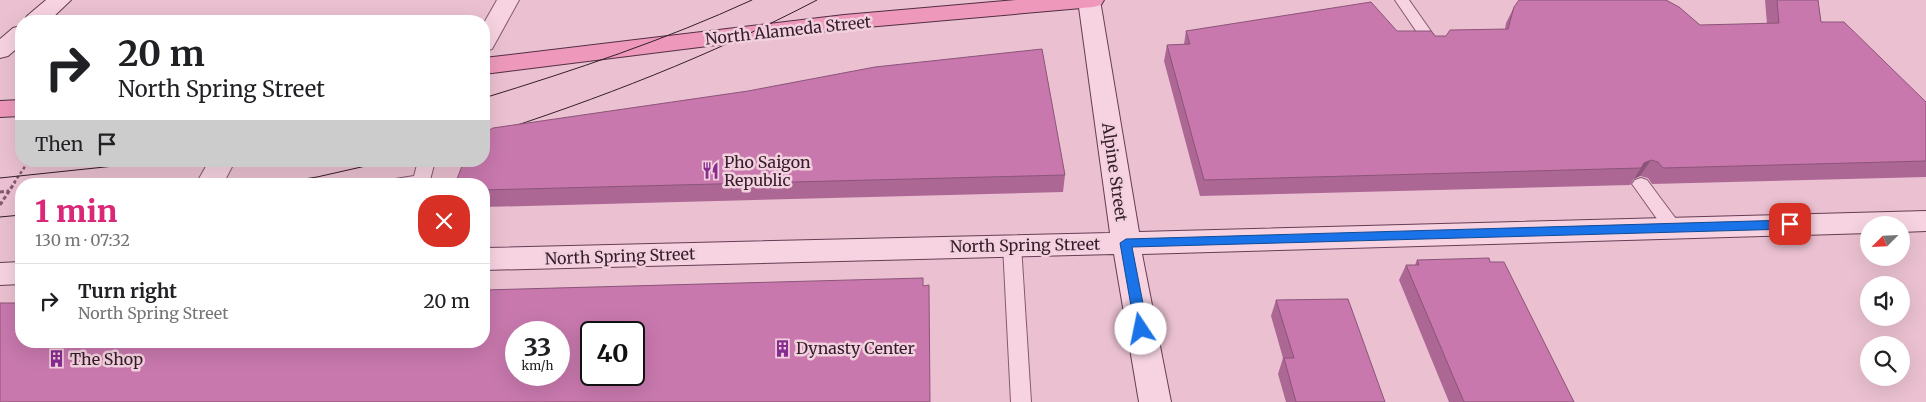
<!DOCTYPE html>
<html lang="en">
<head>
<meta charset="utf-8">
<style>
  body { margin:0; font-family:Merriweather,serif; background:#f6f6f6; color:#202124; height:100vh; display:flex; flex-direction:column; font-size:19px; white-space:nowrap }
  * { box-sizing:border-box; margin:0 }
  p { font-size:16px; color:#757577 }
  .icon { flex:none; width:28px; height:28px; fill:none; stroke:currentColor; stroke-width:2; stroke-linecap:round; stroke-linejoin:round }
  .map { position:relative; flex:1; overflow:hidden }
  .side { position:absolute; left:15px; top:178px; width:475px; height:170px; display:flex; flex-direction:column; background:#fff; border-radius:20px; box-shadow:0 5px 20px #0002 }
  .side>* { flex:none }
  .guide { position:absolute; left:15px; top:15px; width:475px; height:152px; border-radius:20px; box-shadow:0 5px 20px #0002; background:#fff; color:#202124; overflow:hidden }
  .needle { width:32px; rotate:246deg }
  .fabs { position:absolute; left:1860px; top:216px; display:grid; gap:10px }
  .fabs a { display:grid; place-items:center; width:50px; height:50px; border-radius:50%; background:#fff; box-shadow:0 5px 20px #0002; font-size:25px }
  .speed { position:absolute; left:505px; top:321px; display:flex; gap:10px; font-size:25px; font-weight:700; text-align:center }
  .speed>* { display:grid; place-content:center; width:65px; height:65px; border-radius:50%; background:#fff; box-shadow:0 5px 20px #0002; line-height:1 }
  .speed small { font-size:12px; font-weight:400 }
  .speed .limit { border:2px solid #111; border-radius:8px; background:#fff; color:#111 }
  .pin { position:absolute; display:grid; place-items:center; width:42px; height:42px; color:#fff; margin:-21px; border-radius:10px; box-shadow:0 2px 8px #0006 }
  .me { position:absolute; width:55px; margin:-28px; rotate:349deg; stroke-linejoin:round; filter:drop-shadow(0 0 4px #0008) }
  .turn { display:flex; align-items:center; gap:18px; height:105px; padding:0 20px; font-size:22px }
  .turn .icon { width:65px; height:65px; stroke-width:2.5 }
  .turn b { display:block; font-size:35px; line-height:42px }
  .then { display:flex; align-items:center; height:48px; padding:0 20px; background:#0003; gap:10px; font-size:19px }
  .round { display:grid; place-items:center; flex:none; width:52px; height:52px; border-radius:20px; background:#f6f6f6 }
  .overview { display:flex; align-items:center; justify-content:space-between; height:85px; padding:0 20px }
  h1 { font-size:30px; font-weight:800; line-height:38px; color:#db2777 }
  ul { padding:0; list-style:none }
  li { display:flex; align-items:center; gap:15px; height:75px; padding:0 20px; border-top:1px solid #e0e0e0 }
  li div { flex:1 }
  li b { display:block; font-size:19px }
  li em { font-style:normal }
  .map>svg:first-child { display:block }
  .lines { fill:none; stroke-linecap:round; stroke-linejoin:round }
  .lane-casing { stroke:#845971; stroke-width:2 }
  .street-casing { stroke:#845971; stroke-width:2 }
  .secondary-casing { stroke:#653d54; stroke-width:2 }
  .primary-casing { stroke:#512e44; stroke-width:2 }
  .path-far1 { stroke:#845971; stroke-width:2.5; stroke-dasharray:3 2.5; stroke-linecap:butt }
  .path { stroke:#845971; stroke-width:3; stroke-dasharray:4 2.5; stroke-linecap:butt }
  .lane { fill:#f7d3e1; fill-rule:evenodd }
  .street { fill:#f7d3e1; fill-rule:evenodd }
  .secondary { fill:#f7d3e1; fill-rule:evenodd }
  .primary { fill:#e9b; fill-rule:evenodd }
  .tram { stroke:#341d2b; stroke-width:1 }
  .wall { fill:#ac6795 }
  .shaded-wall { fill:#8c5479 }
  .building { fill:#c878ad; stroke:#8c5479; fill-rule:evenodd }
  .route { fill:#1a73e8; stroke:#114b97 }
  .labels { text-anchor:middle; stroke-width:5; stroke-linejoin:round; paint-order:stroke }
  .street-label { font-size:16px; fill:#341d2b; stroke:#f3d0dd }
  .poi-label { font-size:16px; fill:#341d2b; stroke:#f3d0dd; text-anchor:start }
</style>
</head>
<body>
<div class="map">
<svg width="1926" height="402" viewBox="0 0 1926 402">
  <rect width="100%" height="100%" fill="#ebc1d1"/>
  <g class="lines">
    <defs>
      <g id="lane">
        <path d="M1395 0H1409L1442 47 1439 50H1429Z"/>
        <path d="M418 161H435L429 184H387L389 180 414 176Z"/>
        <path d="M1641 178 1647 180 1679 223 1682 228 1679 233 1673 235 1667 233 1635 188 1632 184 1635 180Z"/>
        <path d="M1012 238 1018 240 1021 245 1031 402H1011L1003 245 1006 240Z"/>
      </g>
      <g id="street">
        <path d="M497 0H519L492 49 484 51V23Z"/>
        <path d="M209 161H235L223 184H196Z"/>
      </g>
      <g id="secondary">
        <path d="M46 0H71L49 21H24L27 16Z"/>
        <path d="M1078 0H1100L1139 232 1926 211V231L1901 232V225H1869V233L1142 254 1171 402H1139L1114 254 484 270V248L1110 233Z"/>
        <path d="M21 26V45L8 56 0 58V39L13 28Z"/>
        <path d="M21 262V284L0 285V263Z"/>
      </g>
      <g id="primary">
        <path d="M1016 0H1104L1101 5 1093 7 844 29 484 74V58L844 15Z"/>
        <path d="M21 100V116L0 117V101Z"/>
      </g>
    </defs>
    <use href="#lane" class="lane-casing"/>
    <use href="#street" class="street-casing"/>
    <use href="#secondary" class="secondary-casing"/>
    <use href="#primary" class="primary-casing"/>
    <path class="path-far1" d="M14 183 28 162"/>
    <g class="path">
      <path d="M0 192 9 191"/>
      <path d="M0 205 15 182"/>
    </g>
    <use href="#lane" class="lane"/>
    <use href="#street" class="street"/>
    <use href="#secondary" class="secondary"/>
    <use href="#primary" class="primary"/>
    <g class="tram">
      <path d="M484 98C575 70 665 40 752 0"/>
      <path d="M484 136C599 99 710 56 817 0"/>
      <path d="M0 178 162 161"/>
      <path d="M273 184 317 177 388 161"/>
      <path d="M0 217 21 215"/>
    </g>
  </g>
  <g class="wall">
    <path d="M1765 0H1818L1821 22 1926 102V177L1652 184 1648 178 1640 176 1634 179 1630 185 1200 196 1164 61 1167 45 1184 44 1186 31H1397L1435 36H1446L1505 29 1506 23 1514 7 1700 25 1767 24Z"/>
    <path d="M1065 175 1063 192 484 207V184Z"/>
    <path d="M1417 260 1490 262 1574 402H1449L1399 280 1406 265H1415Z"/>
    <path d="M1276 300 1385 402H1286L1278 374 1283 358 1271 316Z"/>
  </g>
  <path class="shaded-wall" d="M1651 160 1640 176 1634 179 1644 163Z"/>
  <g class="building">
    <path d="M1519 0H1666L1679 7 1700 25 1779 23 1777 0H1818L1821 22H1844L1926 102V161L1663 168 1658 162 1651 160 1644 163 1641 168 1204 180 1167 45 1190 44 1186 31 1371 2 1397 31H1431L1435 36H1446L1450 30 1508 29 1514 7Z"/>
    <path d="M1042 49 1065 175 484 190V184H455L464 161H484V133L493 128 748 91 875 67Z"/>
    <path d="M1489 258 1490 262H1504L1574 402H1464L1406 265H1419L1417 260Z"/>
    <path d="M923 278V286L929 285 930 402H0V303H21V341H484V290ZM516 332H559V375H516ZM591 332H634V375H591Z"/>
    <path d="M1348 299 1385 402H1296L1284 358H1294L1276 300Z"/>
  </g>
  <path class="route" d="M1790 220 1796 224 1790 229 1132 247 1148 329 1146 332H1137L1135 329 1120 243 1126 239Z"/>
  <defs>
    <symbol id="restaurant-bare" viewBox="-9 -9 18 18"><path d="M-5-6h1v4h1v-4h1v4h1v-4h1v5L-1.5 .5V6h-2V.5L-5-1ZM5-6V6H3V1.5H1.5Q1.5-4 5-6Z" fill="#872c90" stroke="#f3d0dd" stroke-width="2.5" paint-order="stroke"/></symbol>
    <symbol id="building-bare" viewBox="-9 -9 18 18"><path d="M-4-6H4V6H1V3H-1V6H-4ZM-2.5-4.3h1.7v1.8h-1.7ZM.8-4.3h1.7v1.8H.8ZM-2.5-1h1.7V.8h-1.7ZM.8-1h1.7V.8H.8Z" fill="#872c90" stroke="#f3d0dd" stroke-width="2.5" paint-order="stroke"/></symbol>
  </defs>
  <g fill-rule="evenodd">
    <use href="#restaurant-bare" x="698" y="158" width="25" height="25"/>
    <use href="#building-bare" x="770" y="336" width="25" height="25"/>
    <use href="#building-bare" x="44" y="346" width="25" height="25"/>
  </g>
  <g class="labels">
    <g class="street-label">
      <text transform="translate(788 30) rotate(-6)" y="6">North Alameda Street</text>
      <text transform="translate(1115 172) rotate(82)" y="6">Alpine Street</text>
      <text transform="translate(1025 245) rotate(-1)" y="6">North Spring Street</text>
      <text transform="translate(620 256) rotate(-2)" y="6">North Spring Street</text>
    </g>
    <g class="poi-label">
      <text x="724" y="168">Pho Saigon<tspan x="724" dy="18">Republic</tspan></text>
      <text x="796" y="354">Dynasty Center</text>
      <text x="70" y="365">The Shop</text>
    </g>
  </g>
</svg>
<div class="fabs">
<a><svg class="needle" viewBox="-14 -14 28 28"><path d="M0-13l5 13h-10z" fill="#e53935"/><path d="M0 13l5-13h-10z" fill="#757577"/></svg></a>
<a><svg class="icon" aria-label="sound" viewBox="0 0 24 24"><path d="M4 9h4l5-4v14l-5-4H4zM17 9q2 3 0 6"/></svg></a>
<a><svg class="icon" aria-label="search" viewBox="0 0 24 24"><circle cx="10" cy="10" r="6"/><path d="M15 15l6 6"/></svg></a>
</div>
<div class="speed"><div>33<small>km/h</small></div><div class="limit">40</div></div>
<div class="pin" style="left:1790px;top:224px;background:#d93025"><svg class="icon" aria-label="arrive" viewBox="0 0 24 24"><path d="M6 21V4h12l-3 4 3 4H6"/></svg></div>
<svg class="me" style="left:1141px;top:329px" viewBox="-20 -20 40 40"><circle r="19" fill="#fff"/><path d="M0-13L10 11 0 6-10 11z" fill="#1a73e8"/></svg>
<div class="guide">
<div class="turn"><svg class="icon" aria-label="right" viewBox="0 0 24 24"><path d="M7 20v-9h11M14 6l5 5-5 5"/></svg><div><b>20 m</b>North Spring Street</div></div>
<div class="then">Then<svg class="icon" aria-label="arrive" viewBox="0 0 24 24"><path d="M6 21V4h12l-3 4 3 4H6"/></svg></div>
</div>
<section class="side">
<div class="overview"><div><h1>1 min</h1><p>130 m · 07:32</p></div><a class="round" style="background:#d93025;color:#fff"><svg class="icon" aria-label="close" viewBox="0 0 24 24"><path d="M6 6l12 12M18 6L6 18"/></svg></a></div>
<ul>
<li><svg class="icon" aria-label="right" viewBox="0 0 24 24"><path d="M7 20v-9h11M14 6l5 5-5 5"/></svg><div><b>Turn right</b><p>North Spring Street</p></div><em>20 m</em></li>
</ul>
</section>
</div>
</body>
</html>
